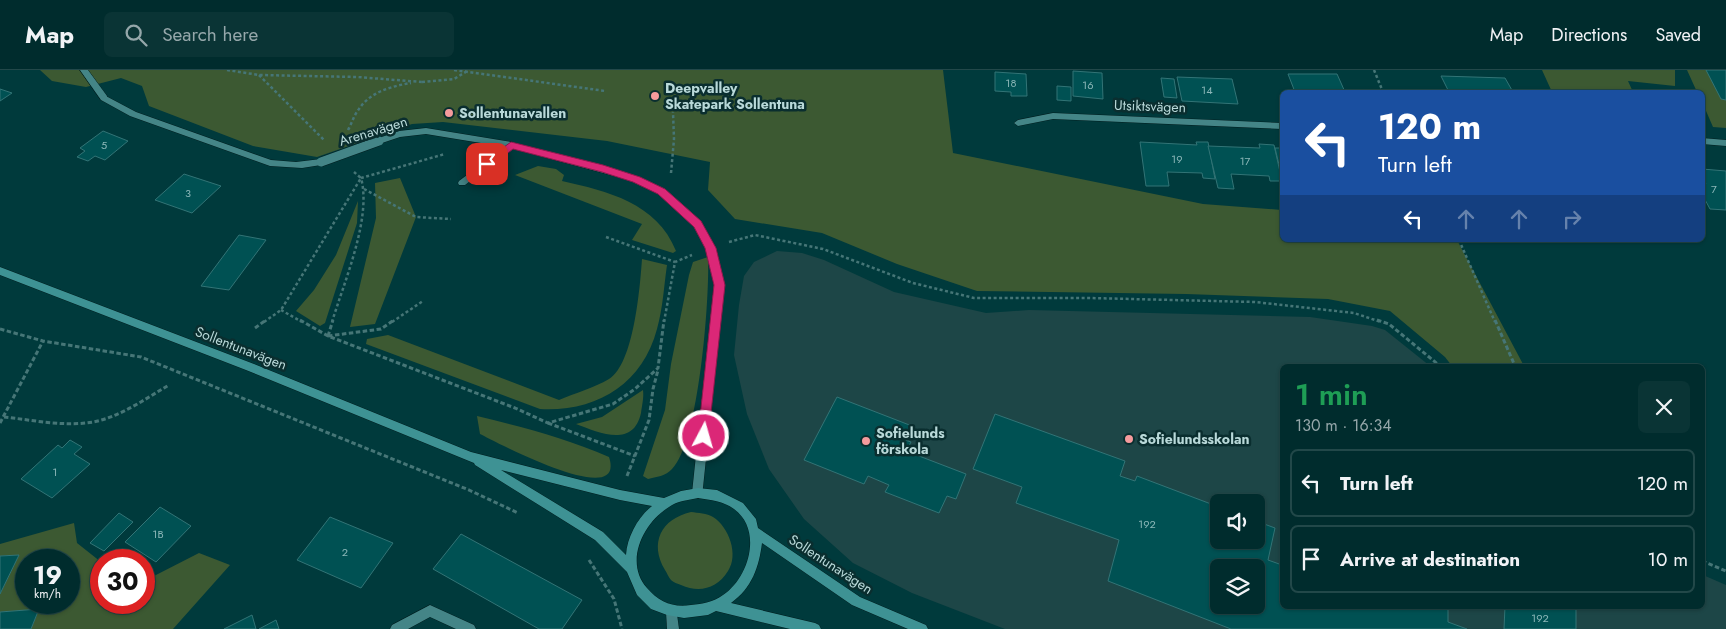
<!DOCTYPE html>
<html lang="en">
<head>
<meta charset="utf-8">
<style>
  body { margin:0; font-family:Jost,sans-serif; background:#0a3435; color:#f1f3f6; height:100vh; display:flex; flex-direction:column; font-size:19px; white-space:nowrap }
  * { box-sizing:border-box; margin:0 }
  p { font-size:16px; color:#95a7aa }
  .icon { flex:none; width:28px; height:28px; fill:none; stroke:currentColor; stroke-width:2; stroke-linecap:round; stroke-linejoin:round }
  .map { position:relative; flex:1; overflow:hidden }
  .drawer { position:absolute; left:1280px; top:294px; width:425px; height:245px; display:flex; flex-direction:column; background:#002c2d; border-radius:8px; box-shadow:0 1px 4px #0004,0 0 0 1px #224849 }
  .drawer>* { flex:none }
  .guide { position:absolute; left:1280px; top:20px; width:425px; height:152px; border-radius:8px; box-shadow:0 1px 4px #0004,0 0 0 1px #224849; background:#1a4fa0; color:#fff; overflow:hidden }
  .tools { position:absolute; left:1210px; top:424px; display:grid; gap:10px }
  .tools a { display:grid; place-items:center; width:55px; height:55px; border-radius:8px; background:#002c2d; box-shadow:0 1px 4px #0004,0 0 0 1px #224849; font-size:25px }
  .speed { position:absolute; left:15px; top:479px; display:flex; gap:10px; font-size:25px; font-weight:700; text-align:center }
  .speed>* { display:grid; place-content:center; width:65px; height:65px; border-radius:50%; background:#002c2d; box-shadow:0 1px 4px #0004,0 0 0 1px #224849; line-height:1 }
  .speed small { font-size:12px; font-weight:400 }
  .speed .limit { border:8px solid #d22; background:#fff; color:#111 }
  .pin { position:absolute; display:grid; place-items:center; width:42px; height:42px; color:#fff; margin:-21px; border-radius:10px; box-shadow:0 2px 8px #0006 }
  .me { position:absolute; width:55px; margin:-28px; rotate:6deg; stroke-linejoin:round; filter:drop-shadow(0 0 4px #0008) }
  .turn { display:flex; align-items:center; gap:18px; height:105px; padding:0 15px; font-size:22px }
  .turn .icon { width:65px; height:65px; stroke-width:2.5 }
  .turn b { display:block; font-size:35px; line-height:42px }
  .lanes { display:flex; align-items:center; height:48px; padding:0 15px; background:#0003; justify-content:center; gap:25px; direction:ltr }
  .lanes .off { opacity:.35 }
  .round { display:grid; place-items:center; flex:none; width:52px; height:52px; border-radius:8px; background:#0a3435 }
  .head { display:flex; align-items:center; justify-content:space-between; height:85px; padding:0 15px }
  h1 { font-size:30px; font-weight:600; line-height:38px; color:#1e9e55 }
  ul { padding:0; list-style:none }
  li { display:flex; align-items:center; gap:15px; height:68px; margin:0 10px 8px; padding:0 5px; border:2px solid #224849; border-radius:8px }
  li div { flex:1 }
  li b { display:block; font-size:19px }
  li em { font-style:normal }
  header { display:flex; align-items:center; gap:30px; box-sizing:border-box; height:70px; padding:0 25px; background:#002c2d; border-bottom:1px solid #224849 }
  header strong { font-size:24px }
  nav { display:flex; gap:28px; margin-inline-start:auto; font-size:18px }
  .search { width:350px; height:45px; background:#0a3435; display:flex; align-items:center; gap:12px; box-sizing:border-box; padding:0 18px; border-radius:8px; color:#95a7aa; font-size:19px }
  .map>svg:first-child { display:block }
  .built { fill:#1d4647; fill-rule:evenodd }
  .green { fill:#3c5932; fill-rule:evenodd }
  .building { fill:#005153; stroke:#327476; fill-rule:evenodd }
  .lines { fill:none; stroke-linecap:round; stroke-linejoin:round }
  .lane-casing { stroke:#001f20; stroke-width:1 }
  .street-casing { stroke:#001f20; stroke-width:1 }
  .secondary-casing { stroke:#001f20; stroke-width:1 }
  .path-far1 { stroke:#467677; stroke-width:2.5; stroke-dasharray:3 2.5; stroke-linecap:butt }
  .path { stroke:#467677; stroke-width:3; stroke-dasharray:4.5 2.5; stroke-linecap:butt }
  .lane { fill:#448587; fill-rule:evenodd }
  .street { fill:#448587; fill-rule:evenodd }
  .secondary { fill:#3e9294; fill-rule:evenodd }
  .street-bridge-casing { stroke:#001f20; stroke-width:10; stroke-linecap:butt }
  .street-bridge { stroke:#448587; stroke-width:9 }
  .route { fill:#db2777; stroke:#8e194d }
  .poi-dot { fill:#f59b9d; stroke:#0a2e2f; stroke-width:2 }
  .labels { text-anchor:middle; stroke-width:5; stroke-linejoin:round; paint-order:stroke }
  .number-label { font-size:11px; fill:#8bb7b8 }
  .poi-label { font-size:14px; font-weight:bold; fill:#b9d9d9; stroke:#0a2e2f; text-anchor:start }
  .street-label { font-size:14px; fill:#b9d9d9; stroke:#0a2e2f }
</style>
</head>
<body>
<header>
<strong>Map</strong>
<div class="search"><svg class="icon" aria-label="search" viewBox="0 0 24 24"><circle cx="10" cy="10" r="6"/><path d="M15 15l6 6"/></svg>Search here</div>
<nav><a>Map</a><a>Directions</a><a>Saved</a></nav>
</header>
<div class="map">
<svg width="1726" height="559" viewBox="0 0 1726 559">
  <rect width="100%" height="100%" fill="#003a3c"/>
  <path class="built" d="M777 181 802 183 824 190 894 222 986 243 1029 240 1310 247 1372 256 1385 260 1430 296H1282V536H1702L1703 505 1726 515V559H1005L912 523 853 493 804 449 769 399 747 344 734 285 739 235 744 206 754 192ZM1219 432H1256V470H1219ZM1219 498H1256V535H1219Z"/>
  <g class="green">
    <path d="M40 0H943L953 83 1203 134 1282 140V170H1457L1524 296H1452L1445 287 1390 241 1328 229 1186 224 977 221 897 194 822 163 735 149 708 120 710 92 607 71 443 52 412 54 317 87 253 76 149 36 142 16 121 8 86 17 52 11Z"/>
    <path d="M1542 0H1675V16L1628 11 1633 22H1552Z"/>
    <path d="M1687 0H1726V58L1713 57 1703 34 1702 22H1697Z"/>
    <path d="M538 96 556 99 564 105 562 111C607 121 657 133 676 181L673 183 632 170 642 154 515 105Z"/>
    <path d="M400 108 416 147 375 254 350 257 376 148 375 113Z"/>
    <path d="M358 131 357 153 325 253 320 256 296 241 314 220 336 185Z"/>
    <path d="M708 187C710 226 699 373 672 399 666 406 656 407 648 409L643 406 665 340 671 294 689 205 693 192Z"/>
    <path d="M642 189 667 195C664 215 663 238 657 259 642 315 596 342 540 339L366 274 367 269 388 265 559 330C575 323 594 318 609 309 634 294 640 217 642 189Z"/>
    <path d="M643 320C644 328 642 335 641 343 633 379 598 362 576 354L602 347Z"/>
    <path d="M477 346C522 357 566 368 609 387 627 442 494 371 480 364Z"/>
    <path d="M691 442C698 443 707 443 713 447 729 457 739 485 728 501 717 519 699 523 681 515 678 514 673 512 671 510 669 508 667 503 665 500 649 473 661 449 691 442Z"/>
    <path d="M74 453 77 473 101 492V532H144V506H154L199 483 230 495 173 559H31L39 540 0 542V524L19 485 0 486V474ZM26 490H69V532H26Z"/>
  </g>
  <g class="building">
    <path d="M1706 0H1726V30L1721 29Z"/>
    <path d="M1073 1 1102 3 1103 29 1073 26Z"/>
    <path d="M995 2 1026 4 1027 26H1011V22L995 21Z"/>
    <path d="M1288 4H1337L1345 22H1295Z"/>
    <path d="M1441 6 1505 8 1513 22H1449Z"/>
    <path d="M1177 7 1232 9 1238 34 1182 31Z"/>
    <path d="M1161 8 1174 9 1177 28 1164 27Z"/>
    <path d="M1057 16 1071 17V31L1057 30Z"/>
    <path d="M0 19 12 23 0 31Z"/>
    <path d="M103 61 128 71 105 90 95 86 88 91 77 87 85 81 80 78Z"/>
    <path d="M1140 72 1197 75 1196 72H1208L1215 109 1203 108 1202 103 1167 102 1169 116H1146Z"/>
    <path d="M1259 74 1274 75 1282 111H1270L1269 106 1231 104 1234 119 1218 118 1208 76 1260 78Z"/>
    <path d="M1275 78H1282V107Z"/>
    <path d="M1702 99 1726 101V140L1710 139 1702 124V114H1706L1702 108Z"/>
    <path d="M184 104 221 116 192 143 155 130Z"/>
    <path d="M239 165 266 170 229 220 201 216Z"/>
    <path d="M837 327 912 356 905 370 911 372 906 381 966 404 956 429 947 426 939 443 885 422 889 415 868 406 864 414 804 390Z"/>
    <path d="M995 344 1125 391 1120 406 1135 411 1137 406 1219 437V470H1256V451L1275 458 1268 490 1282 495V536H1448V552L1467 559H1231L1108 511 1119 470 1016 433 1022 417 973 399ZM1219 498H1256V535H1219Z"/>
    <path d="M70 370 82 377 74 384 90 394 52 428 21 409 58 375 62 378Z"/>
    <path d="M160 437 191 456 156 492 125 472Z"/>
    <path d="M119 443 133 452 104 481 90 473Z"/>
    <path d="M330 447 393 473 361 518 297 490Z"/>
    <path d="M461 464 582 530 562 559H539L433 499Z"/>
    <path d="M19 485 0 524V486Z"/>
    <path d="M1505 536H1576V559H1504Z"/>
    <path d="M39 539 31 559H0V542Z"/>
    <path d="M252 545 256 559H224Z"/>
    <path d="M276 550 279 559H259Z"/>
  </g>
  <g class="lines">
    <defs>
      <g id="lane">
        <path d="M80 0H88L107 26V30H101Z"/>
        <path d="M511 72 514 73V77L465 115H459L458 113 459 111Z"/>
      </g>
      <g id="street">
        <path d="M104 25 136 42 271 90 296 92 321 89 325 92 321 95 302 98 270 96 130 46 101 30V26Z"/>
        <path d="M1053 43 1282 53V59L1053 49 1018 56 1014 53 1018 50Z"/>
        <path d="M426 58 511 72 639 107 665 120 701 152 716 178 724 215 702 427 698 428 694 427 692 423 714 215 706 178 695 156 659 124 633 111 511 78 426 64 400 67 379 74 375 71 376 69 399 61Z"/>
        <path d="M1702 68 1726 70V76L1702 74Z"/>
        <path d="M430 535 474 555 476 559H456L430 547 408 559H390L392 555Z"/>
        <path d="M672 535 676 537 679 559H667L666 541 668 537Z"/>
      </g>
      <path id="secondary" d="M0 197 254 294 471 382 620 420 664 428 681 421 698 418 717 420 743 433 756 449 758 458 860 527 926 555 928 559H908L852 535 762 473C759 497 752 518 731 533L815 553 819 555 821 559H790L716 541 708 545 684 548 667 545 651 539 637 525 627 502 595 470 475 395 474 393 246 300 0 205ZM501 400 620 430 652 436C638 447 627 467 626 485L603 462ZM698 428C711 430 723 431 734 439 763 460 749 508 723 525 713 532 703 534 691 535 673 538 659 532 647 518 624 492 643 453 669 437 677 431 688 430 698 428Z"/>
    </defs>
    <use href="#lane" class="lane-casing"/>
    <use href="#street" class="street-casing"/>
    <use href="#secondary" class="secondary-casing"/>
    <g class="path-far1">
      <path d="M227 0 259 5 357 7 422 12"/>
      <path d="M454 0 605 21"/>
      <path d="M1374 0 1383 22"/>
      <path d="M259 5 324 70"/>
      <path d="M422 12 454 9 469 0"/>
      <path d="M348 60C352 53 354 45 359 39 370 22 392 16 411 13"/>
      <path d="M671 103 674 69 673 42"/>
      <path d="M364 119 416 147 451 149"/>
      <path d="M606 167 675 192"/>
      <path d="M1459 170 1495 252"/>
      <path d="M729 172 755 165 823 179 913 213 974 228H1090L1255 232 1354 243 1381 252"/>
      <path d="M281 240 302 252"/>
      <path d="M264 252 281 240 361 108 354 102"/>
      <path d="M332 252C344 212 372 148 361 108L445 84"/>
      <path d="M392 252 423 231"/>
      <path d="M664 252 675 192 692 185"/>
    </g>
    <g class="path">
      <path d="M300 250 328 266 515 338 548 353 613 334 635 319 658 298 664 250"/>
      <path d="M1377 250 1389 254 1440 296"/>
      <path d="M1495 250 1515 296"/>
      <path d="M255 258 266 250"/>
      <path d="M0 259 43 271 141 287 469 420 518 443"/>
      <path d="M328 266 333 250"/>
      <path d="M328 266 381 259 394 250"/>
      <path d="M4 347C33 350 64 357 93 352 120 347 145 329 169 315"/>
      <path d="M0 353 43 271"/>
      <path d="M548 353 635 386"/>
      <path d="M627 406 649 350 653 319 658 300"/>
      <path d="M589 490 614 529 622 559"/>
      <path d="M1702 491 1726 501"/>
    </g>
    <use href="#lane" class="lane"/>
    <use href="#street" class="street"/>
    <use href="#secondary" class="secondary"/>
    <defs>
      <path id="street-bridge" d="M321 92 379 71"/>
    </defs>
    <use href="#street-bridge" class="street-bridge-casing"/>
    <use href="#street-bridge" class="street-bridge"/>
  </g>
  <path class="route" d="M511 72 603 95 640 107 665 119 701 151 716 178 725 215 708 370 704 372 699 370 698 366 714 215 705 178 694 157 658 124 633 112 602 102 513 79 490 97H483V92Z"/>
  <g class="poi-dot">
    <circle cx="655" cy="26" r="5"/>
    <circle cx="449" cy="43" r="5"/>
    <circle cx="1129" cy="369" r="5"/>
    <circle cx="866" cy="371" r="5"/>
  </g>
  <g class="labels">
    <g class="number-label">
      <text x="1011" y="17">18</text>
      <text x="1088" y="19">16</text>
      <text x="1207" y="24">14</text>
      <text x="104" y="79">5</text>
      <text x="1177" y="93">19</text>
      <text x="1245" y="95">17</text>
      <text x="1714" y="123">7</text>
      <text x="188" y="127">3</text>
      <text x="55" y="406">1</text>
      <text x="1147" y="458">192</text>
      <text x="158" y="468">1B</text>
      <text x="345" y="486">2</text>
      <text x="1540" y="552">192</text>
    </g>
    <g class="poi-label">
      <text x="665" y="23">Deepvalley<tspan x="665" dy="16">Skatepark Sollentuna</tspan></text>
      <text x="459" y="48">Sollentunavallen</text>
      <text x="876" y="368">Sofielunds<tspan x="876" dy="16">förskola</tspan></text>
      <text x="1139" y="374">Sofielundsskolan</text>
    </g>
    <g class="street-label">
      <text transform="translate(1150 36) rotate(2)" y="5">Utsiktsvägen</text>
      <text transform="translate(373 61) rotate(-17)" y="5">Arenavägen</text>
      <text transform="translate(241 278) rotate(21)" y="5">Sollentunavägen</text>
      <text transform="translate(831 494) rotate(33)" y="5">Sollentunavägen</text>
    </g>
  </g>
</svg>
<div class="tools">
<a><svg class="icon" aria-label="sound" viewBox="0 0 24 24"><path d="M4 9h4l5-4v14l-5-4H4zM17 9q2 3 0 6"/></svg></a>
<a><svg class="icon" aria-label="layers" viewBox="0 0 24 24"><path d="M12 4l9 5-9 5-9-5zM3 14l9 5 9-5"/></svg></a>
</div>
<div class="speed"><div>19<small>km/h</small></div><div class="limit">30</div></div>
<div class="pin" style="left:487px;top:94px;background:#d93025"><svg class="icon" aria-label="arrive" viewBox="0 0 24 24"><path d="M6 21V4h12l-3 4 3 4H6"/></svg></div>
<svg class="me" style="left:704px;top:366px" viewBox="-20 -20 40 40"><circle r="17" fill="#db2777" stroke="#fff" stroke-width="3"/><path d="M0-11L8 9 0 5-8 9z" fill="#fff"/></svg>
<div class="guide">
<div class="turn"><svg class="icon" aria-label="left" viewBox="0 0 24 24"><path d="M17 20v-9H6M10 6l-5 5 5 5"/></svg><div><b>120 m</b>Turn left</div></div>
<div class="lanes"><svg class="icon" aria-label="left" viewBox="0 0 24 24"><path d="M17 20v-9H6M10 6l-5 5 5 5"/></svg><svg class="icon off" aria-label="ahead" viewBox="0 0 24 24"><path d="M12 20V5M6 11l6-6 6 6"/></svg><svg class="icon off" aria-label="ahead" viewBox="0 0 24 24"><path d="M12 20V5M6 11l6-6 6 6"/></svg><svg class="icon off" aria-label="right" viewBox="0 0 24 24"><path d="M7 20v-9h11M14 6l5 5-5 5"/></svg></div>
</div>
<section class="drawer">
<div class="head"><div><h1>1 min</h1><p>130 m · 16:34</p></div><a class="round"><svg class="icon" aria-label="close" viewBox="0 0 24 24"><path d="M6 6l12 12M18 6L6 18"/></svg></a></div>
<ul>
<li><svg class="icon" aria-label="left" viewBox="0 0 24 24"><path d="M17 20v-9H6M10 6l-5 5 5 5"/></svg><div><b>Turn left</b></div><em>120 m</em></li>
<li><svg class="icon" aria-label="arrive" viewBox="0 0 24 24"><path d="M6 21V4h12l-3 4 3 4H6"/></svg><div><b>Arrive at destination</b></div><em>10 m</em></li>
</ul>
</section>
</div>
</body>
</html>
